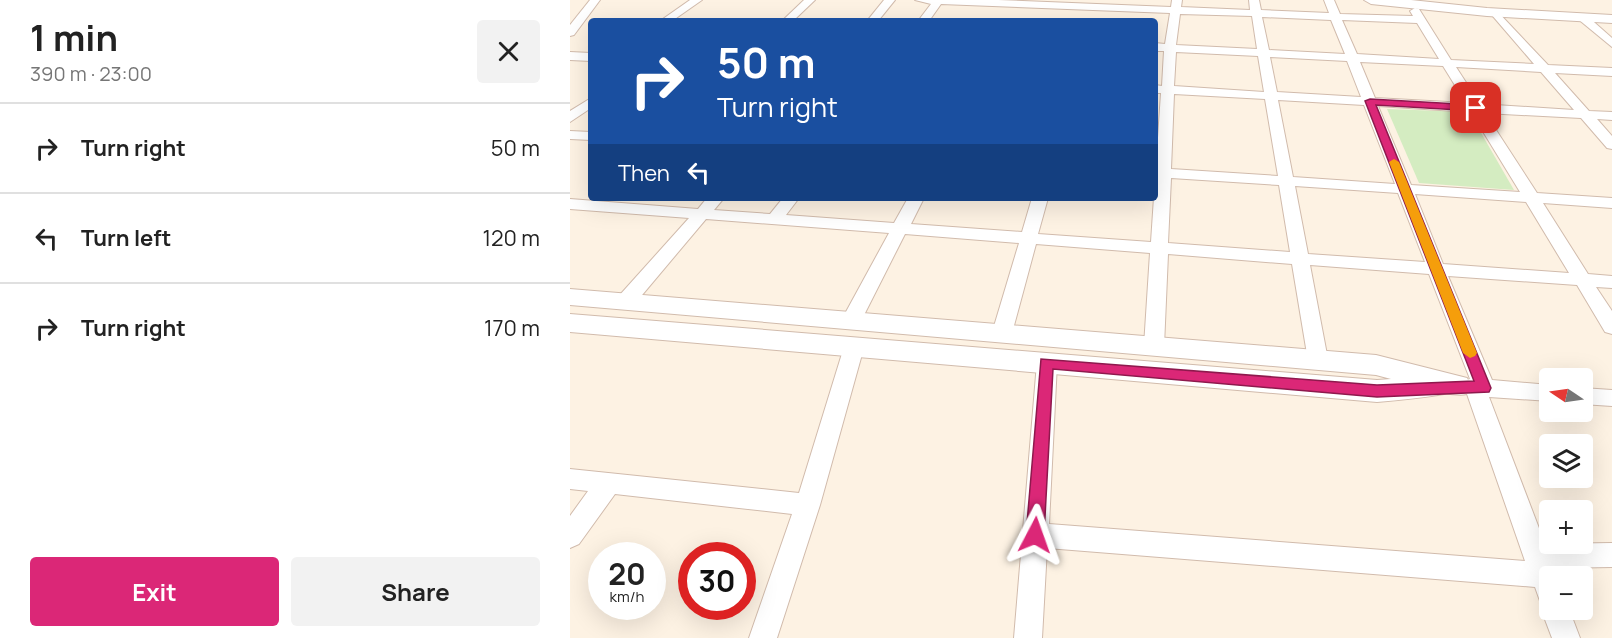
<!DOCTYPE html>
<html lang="en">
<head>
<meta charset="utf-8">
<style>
  body { margin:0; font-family:Manrope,sans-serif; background:#f2f2f2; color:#222; height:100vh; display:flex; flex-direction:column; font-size:22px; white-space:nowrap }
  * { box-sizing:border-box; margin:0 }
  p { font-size:20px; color:#767676 }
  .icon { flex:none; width:33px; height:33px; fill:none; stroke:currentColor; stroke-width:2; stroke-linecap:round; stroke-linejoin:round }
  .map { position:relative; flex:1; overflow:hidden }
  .sheet { display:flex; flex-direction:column; background:#fff; width:570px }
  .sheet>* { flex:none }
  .hud { position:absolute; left:18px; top:18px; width:570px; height:183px; border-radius:6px; box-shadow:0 6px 24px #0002; background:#1a4fa0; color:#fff; overflow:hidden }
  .needle { width:39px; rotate:283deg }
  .fabs { position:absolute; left:969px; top:368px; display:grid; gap:12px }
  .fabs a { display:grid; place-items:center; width:54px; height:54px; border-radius:6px; background:#fff; box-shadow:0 6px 24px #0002; font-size:30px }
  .speed { position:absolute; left:18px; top:542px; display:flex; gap:12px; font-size:30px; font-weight:700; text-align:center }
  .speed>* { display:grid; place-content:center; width:78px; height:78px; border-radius:50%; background:#fff; box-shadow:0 6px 24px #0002; line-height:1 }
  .speed small { font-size:15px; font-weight:400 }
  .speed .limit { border:9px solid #d22; background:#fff; color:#111 }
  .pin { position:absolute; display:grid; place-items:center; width:51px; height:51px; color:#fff; margin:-26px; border-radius:12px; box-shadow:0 3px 9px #0006 }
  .me { position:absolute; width:66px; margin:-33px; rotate:4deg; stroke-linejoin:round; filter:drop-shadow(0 0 4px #0008) }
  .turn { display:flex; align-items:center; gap:21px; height:126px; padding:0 30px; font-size:27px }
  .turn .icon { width:78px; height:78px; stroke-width:2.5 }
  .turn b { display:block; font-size:42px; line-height:51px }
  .then { display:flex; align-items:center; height:57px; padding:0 30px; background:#0003; gap:12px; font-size:22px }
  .round { display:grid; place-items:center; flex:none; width:63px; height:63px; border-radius:6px; background:#f2f2f2 }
  .summary { display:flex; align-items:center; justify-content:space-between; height:102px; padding:0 30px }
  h1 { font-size:36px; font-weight:700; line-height:45px }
  .action { display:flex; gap:12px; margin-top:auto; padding:12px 30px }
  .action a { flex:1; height:69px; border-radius:6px; background:#db2777; color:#fff; font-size:24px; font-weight:700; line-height:69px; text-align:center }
  .action a+a { background:#f2f2f2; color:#222 }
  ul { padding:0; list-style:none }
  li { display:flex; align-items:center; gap:18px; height:90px; padding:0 30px; border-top:2px solid #e0e0e0 }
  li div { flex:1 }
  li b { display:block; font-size:22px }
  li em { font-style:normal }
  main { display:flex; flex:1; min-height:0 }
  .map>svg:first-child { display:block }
  .green { fill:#d4ecc1 }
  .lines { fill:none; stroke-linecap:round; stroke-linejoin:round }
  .minor-casing { stroke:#d1bbac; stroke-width:2 }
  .tertiary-casing { stroke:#d1bbac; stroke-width:2 }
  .minor { fill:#fff; fill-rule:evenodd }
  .tertiary { fill:#fff; fill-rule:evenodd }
  .route { fill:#db2777; stroke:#8e194d; stroke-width:1.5 }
  .slow { fill:#f59e0b }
</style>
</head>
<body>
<main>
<section class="sheet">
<div class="summary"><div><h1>1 min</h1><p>390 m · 23:00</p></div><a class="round"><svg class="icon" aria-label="close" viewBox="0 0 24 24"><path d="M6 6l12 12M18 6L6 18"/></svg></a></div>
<ul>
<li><svg class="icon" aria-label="right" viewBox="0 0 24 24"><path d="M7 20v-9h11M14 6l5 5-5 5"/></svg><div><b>Turn right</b></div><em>50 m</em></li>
<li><svg class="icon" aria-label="left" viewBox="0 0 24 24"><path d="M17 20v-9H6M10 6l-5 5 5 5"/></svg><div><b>Turn left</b></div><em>120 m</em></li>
<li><svg class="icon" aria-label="right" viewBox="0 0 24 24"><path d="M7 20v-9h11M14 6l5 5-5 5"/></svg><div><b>Turn right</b></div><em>170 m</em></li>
</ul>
<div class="action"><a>Exit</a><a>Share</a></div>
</section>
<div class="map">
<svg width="1042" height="638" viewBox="0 0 1042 638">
  <rect width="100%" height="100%" fill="#fdf2e3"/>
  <path class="green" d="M817 109 899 112 944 190 849 183Z"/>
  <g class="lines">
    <defs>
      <g id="minor">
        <path d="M20 0H30L4 35 0 36V25Z"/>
        <path d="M120 0H132L102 21H90Z"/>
        <path d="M234 0H245L223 21H212Z"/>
        <path d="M314 0H325L308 21H297Z"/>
        <path d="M345 0H428L601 7 602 0H612L611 7 680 10 679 0H689L691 10 759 13 754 0H764L770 14 843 16 840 11 845 8 849 9 881 60 964 64 921 14V10L925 9 978 65 1042 68V76L985 73 1019 111 1042 112V120L1027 119 1042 136V149L1037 148 1011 118 915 113 967 193 1042 198V208L973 203 1018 274 1042 276V288L1026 287 1042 311V334L1035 332 1007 285 878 276 922 380 980 385V401L919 397 975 544 1042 543V567L985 568 988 576H980V609H999L1010 638H982L971 609 974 603 970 601 965 587 477 548 472 638H444L467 363 470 358 477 355 484 358 487 363 479 524 955 561 897 394 890 387 893 381 900 379 859 274 740 265 758 360 755 365 748 368 741 365 738 360 722 264 598 254 594 346 591 351 584 353 577 351 574 346 580 253 466 244 442 333 439 338H425L422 333 449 243 335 234 291 321 288 326H274L271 321 319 233 136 219 62 307H48L45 302 48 297 119 218 0 209V199L128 209 137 198H154L144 210 200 214 213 198H229L216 215 324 223 338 198H354L341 224 452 232 462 198H478L468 234 581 242 591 93H585V85L592 86 594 51H585V43L595 44 600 13 371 4 359 21H348L361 4ZM610 14 682 16 687 49 606 45ZM692 17 761 20 775 54 699 50ZM772 20 847 23 869 59 787 54ZM606 52 688 56 694 92 604 86ZM700 57 777 61 791 97 707 92ZM790 62 873 66 896 103 805 98ZM886 67 971 72 1004 110 910 104ZM604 94 695 99 708 176 601 169ZM708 100 794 105 825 184 723 177ZM808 106 901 112 950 192 841 185ZM601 178 709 185 720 252 598 243ZM725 186 828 193 855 262 738 254ZM845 194 956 202 999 273 873 264Z"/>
        <path d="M1008 15H1016L1042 38V47L1008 19Z"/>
        <path d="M0 52 21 53V61L0 60Z"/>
        <path d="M21 98V108L0 122V111Z"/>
        <path d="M0 131 21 132V140L0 139Z"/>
        <path d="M284 340 291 342 294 347 250 505 207 638H179L222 514 45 494 9 544 0 548V516L18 491 0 489V469L229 493 274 347 277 342Z"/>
        <path d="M1012 388 1042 390V406L1012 404Z"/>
      </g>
      <g id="tertiary">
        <path d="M794 0H841L917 8 1042 15V23L917 16 801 4Z"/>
        <path d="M0 289 806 355 897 378 901 386 897 394C888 396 881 393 874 394 852 398 830 400 807 402L0 332V314L807 380 821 379 806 375 0 305Z"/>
      </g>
    </defs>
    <use href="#minor" class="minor-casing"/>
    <use href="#tertiary" class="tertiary-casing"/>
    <use href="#minor" class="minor"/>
    <use href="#tertiary" class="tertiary"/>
  </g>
  <path class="route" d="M800 99 906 105 910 108 906 111 806 105 921 388 919 392 807 397 483 369 474 535 472 540 465 543 459 540 456 535 471 359 807 385 904 381 795 101Z"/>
  <path class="slow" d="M824 159 829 162 907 353 905 356 900 358 893 353 819 162Z"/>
</svg>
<div class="fabs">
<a><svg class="needle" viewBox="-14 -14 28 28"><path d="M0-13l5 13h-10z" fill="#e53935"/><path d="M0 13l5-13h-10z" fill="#767676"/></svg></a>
<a><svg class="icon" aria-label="layers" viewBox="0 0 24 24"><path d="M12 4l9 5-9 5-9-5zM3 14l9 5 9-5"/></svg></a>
<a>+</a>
<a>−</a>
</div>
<div class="speed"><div>20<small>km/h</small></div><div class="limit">30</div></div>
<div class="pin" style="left:906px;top:108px;background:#d93025"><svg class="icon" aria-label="arrive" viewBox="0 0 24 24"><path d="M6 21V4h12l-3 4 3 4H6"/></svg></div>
<svg class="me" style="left:465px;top:535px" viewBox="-20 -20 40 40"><path d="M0-17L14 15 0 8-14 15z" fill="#db2777" stroke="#fff" stroke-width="4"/></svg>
<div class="hud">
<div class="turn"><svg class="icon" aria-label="right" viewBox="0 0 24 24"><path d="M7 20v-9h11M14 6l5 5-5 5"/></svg><div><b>50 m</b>Turn right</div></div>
<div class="then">Then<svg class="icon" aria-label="left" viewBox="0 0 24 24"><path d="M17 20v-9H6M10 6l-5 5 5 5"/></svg></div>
</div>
</div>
</main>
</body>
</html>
